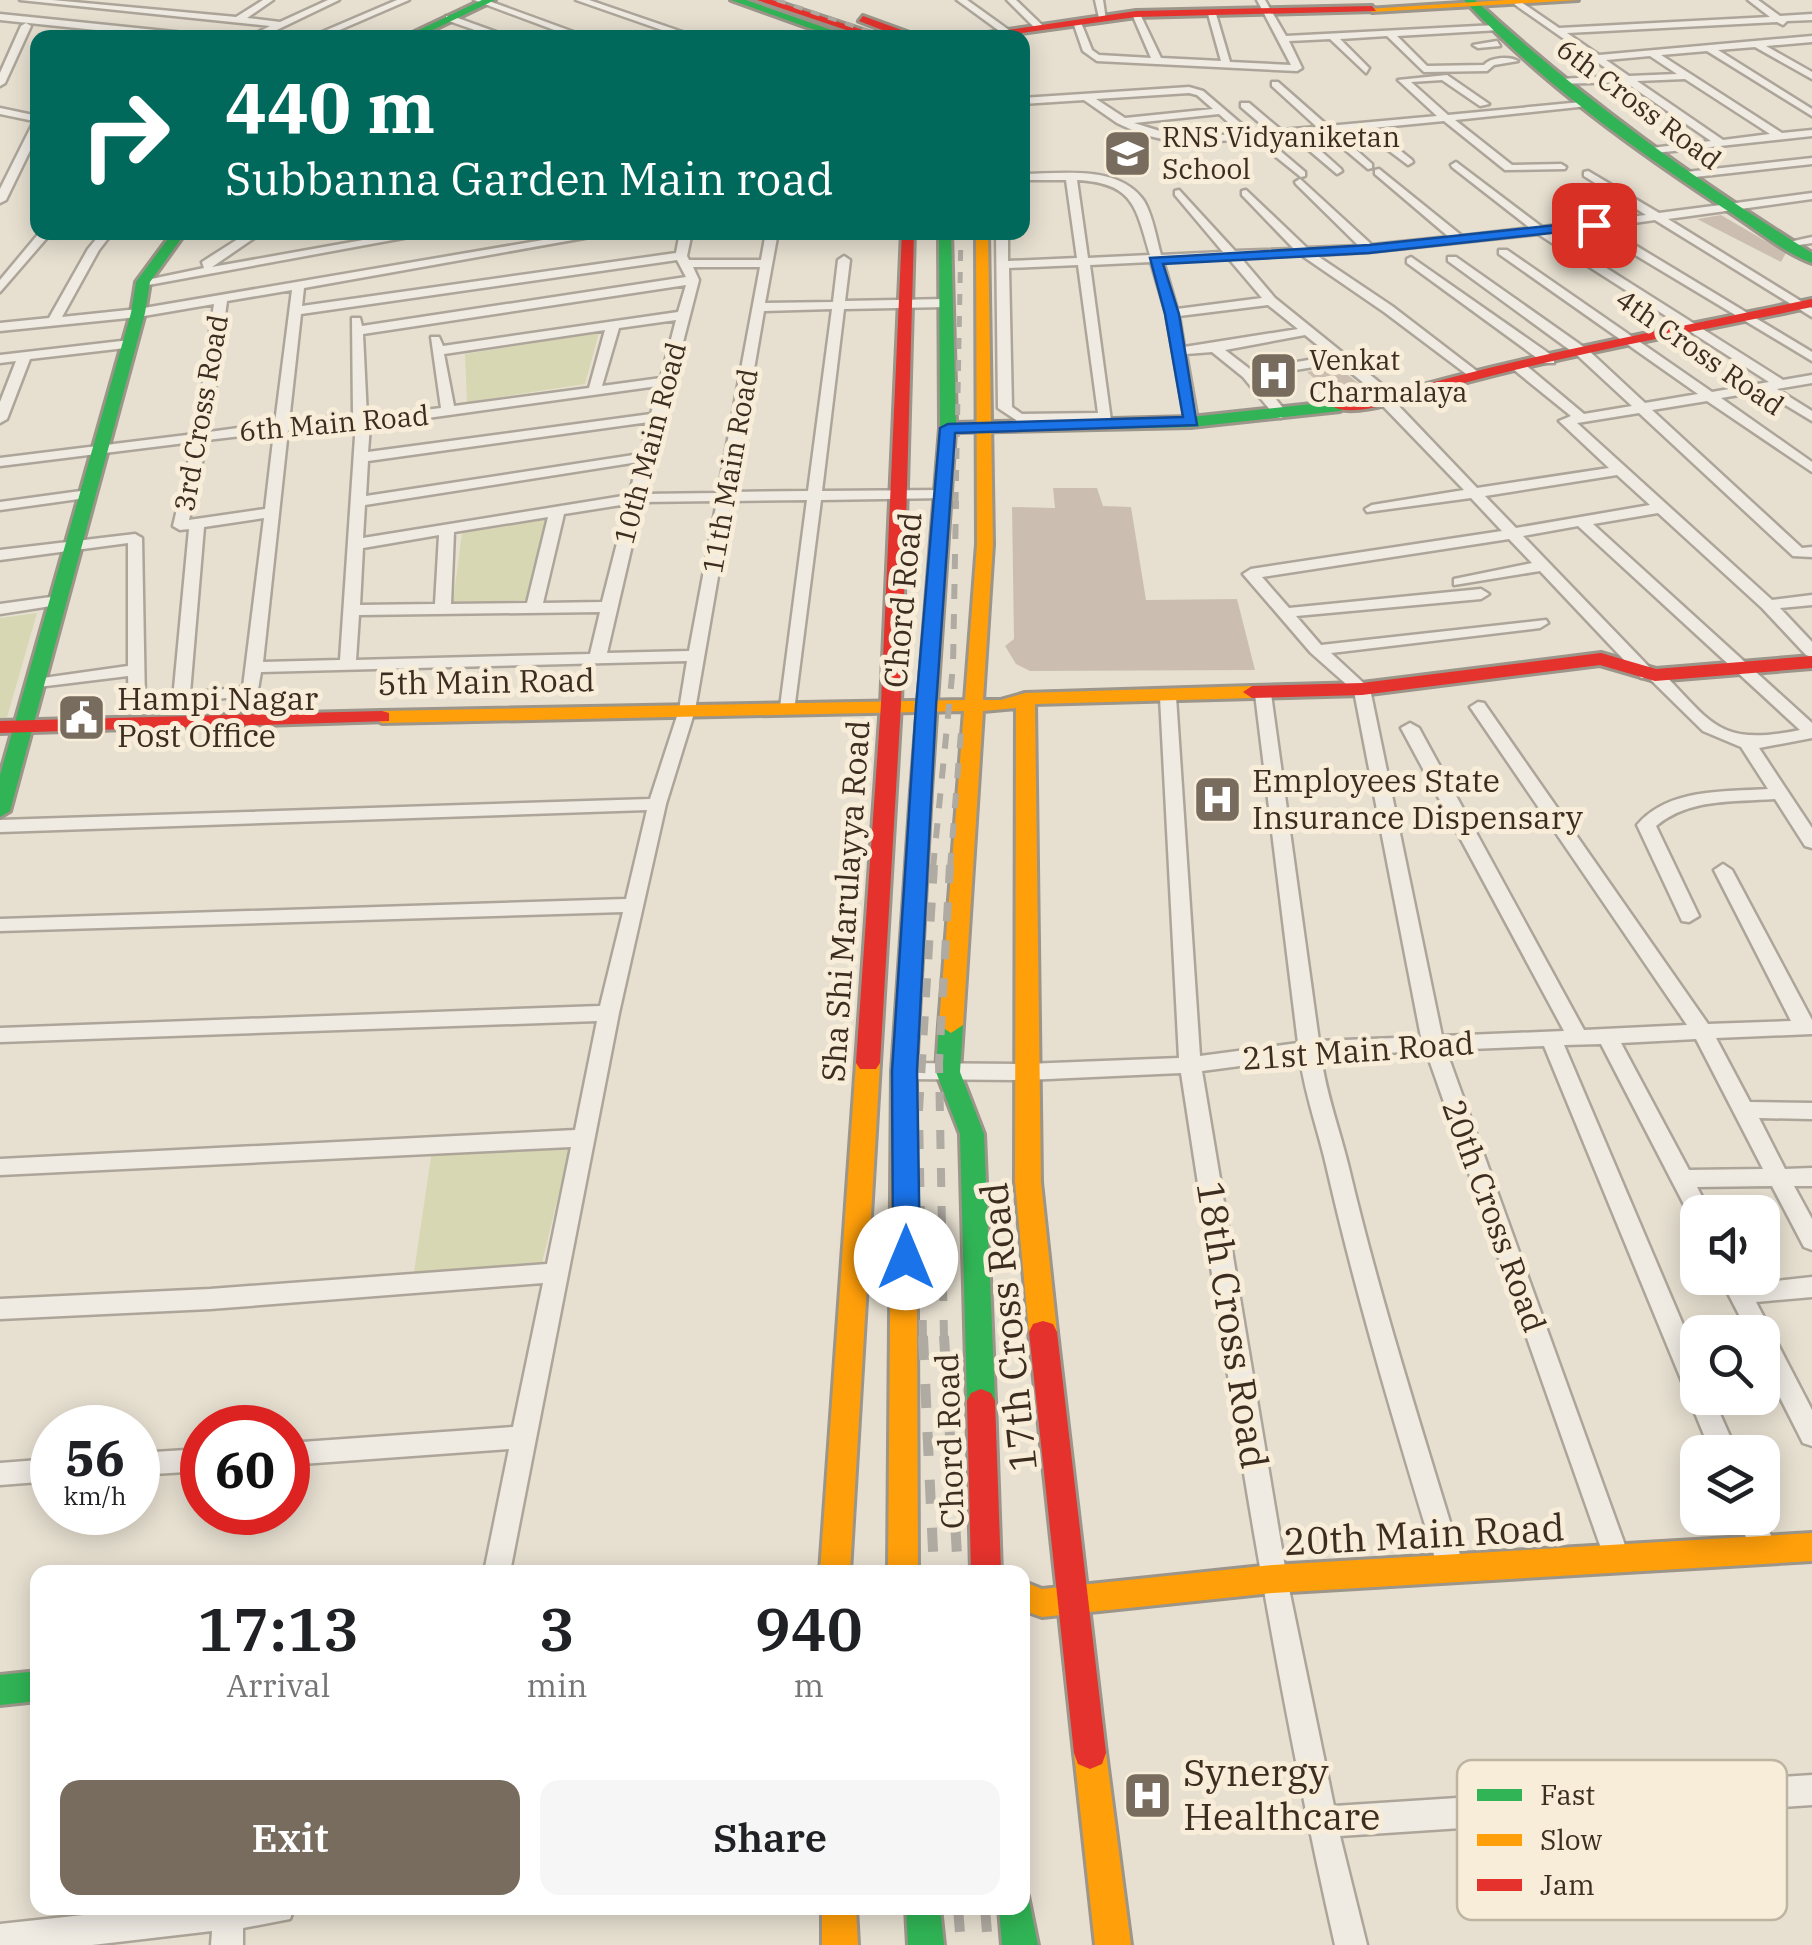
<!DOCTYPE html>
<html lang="en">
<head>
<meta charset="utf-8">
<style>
  body { margin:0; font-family:"IBM Plex Serif",serif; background:#f6f6f6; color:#202124; height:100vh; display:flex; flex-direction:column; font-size:38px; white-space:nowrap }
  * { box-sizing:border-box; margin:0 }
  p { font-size:32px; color:#757577 }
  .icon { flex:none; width:55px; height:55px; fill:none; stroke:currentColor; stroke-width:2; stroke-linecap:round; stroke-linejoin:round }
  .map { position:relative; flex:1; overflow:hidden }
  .side { position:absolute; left:30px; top:1565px; width:1000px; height:350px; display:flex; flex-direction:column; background:#fff; border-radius:20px; box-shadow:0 5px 25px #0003 }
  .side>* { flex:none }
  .guide { position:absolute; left:30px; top:30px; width:1000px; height:210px; border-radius:20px; box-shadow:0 5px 25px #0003; background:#00695c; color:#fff; overflow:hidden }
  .controls { position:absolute; left:1680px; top:1195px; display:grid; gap:20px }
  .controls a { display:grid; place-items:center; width:100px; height:100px; border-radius:20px; background:#fff; box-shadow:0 5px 25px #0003; font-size:50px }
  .speed { position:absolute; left:30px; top:1405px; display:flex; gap:20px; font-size:50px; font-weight:700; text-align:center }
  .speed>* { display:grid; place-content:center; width:130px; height:130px; border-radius:50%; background:#fff; box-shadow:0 5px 25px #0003; line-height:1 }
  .speed small { font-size:25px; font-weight:400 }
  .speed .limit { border:15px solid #d22; background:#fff; color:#111 }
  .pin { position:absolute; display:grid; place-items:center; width:85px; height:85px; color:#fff; margin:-42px; border-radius:20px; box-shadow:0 5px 15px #0006 }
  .me { position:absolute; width:110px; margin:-55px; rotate:0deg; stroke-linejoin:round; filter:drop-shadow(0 0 8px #0008) }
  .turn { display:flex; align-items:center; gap:35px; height:210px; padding:0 30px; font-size:45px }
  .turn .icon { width:130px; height:130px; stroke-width:2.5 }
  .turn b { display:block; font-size:70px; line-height:85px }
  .eta { display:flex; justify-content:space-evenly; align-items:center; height:170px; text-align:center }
  .eta b { font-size:60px; font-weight:600; line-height:70px }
  .button { display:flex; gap:20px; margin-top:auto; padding:20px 30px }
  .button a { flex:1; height:115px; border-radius:20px; background:#786c5e; color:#fff; font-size:40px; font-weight:600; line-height:115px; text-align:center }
  .button a+a { background:#f6f6f6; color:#202124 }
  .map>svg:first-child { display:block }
  .green { fill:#d7d7b3 }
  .building { fill:#cbbeb1 }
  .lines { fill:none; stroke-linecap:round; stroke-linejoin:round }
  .street-casing { stroke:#ada599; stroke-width:5 }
  .fast-casing { stroke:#9c958a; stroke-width:6 }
  .slow-casing { stroke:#9c958a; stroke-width:6 }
  .jam-casing { stroke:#9c958a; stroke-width:6 }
  .street { fill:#efebe3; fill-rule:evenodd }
  .fast { fill:#30b455; fill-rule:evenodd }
  .slow { fill:#ff9f0a; fill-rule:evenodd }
  .jam { fill:#e5322d; fill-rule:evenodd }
  .rail-far4 { stroke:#afaaa2; stroke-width:4; stroke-dasharray:9 9; stroke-linecap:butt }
  .rail-far3 { stroke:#afaaa2; stroke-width:5; stroke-dasharray:11 11; stroke-linecap:butt }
  .rail-far2 { stroke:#afaaa2; stroke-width:6; stroke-dasharray:15 15; stroke-linecap:butt }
  .rail-far1 { stroke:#afaaa2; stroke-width:8; stroke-dasharray:19 19; stroke-linecap:butt }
  .rail { stroke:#afaaa2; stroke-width:10; stroke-dasharray:24 24; stroke-linecap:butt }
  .route { fill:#1a73e8; stroke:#114b97; stroke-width:2.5 }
  .labels { text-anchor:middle; stroke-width:10; stroke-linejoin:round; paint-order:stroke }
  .far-street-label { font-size:28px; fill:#3d2d20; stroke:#f7edd8 }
  .far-poi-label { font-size:28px; fill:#3d2d20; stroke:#f7edd8; text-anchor:start }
  .street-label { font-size:32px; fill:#3d2d20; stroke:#f7edd8 }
  .poi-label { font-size:32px; fill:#3d2d20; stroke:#f7edd8; text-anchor:start }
  .near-street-label { font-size:38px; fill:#3d2d20; stroke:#f7edd8 }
  .near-poi-label { font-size:38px; fill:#3d2d20; stroke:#f7edd8; text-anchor:start }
  .key { fill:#f7edd8; stroke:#bfb3a1; stroke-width:2.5 }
  .key-label { font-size:28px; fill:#3d2d20 }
</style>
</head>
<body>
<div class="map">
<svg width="1812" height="1945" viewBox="0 0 1812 1945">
  <rect width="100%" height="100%" fill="#e7e0d1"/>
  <g class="green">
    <path d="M599 333 585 384 467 402 465 354Z"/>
    <path d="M551 519 531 600 453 602 462 533Z"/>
    <path d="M37 613 6 721H0V618Z"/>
    <path d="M571 1143 542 1263 414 1272 432 1150Z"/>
  </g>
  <g class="building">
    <path d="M1721 215 1786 253 1781 262 1697 219Z"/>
    <path d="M1338 367 1370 393 1335 397 1307 372Z"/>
    <path d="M1053 488H1097L1103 506 1131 507 1146 600 1237 599 1255 670 1030 671 1016 664 1005 646 1014 639 1012 507 1055 508Z"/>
  </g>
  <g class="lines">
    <defs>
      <g id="street">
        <path d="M20 0H52L236 17 263 0H273L247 18 280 22 328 0H339L260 38H247L270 26Z"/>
        <path d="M397 0H409L321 38H308Z"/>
        <path d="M474 0H486L590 38H576Z"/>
        <path d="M576 0H589L700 38H685Z"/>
        <path d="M957 0H967L1013 33 1005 35Z"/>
        <path d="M1007 0H1016L1043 26V30H1037Z"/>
        <path d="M1095 0H1103L1106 20 1099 18Z"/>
        <path d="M1257 0H1265L1286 36 1496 25 1499 30 1397 36 1427 66 1484 65C1490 57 1510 56 1518 61L1494 65 1487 71 1424 72 1387 36 1340 39 1369 68 1366 73 1330 39 1289 41 1302 68 1297 71 1097 61 1083 51 1073 22 1080 20 1092 50 1099 55 1151 58 1132 14 1139 12 1161 58 1221 61 1208 14 1212 11 1216 14 1230 62 1291 65Z"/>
        <path d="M1748 0H1758L1780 16 1812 14V20L1787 21 1783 25 1777 22 1567 33 1599 55 1812 36V42L1766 46 1812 72V79L1755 47 1718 50 1812 109V116L1707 51 1661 55 1782 133 1812 130V136L1655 153 1651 152V148L1711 141 1625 82 1556 84 1559 79 1617 76 1514 4 1521 2 1559 28 1770 17ZM1650 56 1677 74 1629 76 1606 60ZM1685 79 1770 134 1723 140 1637 81Z"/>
        <path d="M0 14 204 35 208 38H173L0 20Z"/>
        <path d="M446 16H452L513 38H498L446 20Z"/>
        <path d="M26 23 31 26 5 83 0 86V73L21 26Z"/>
        <path d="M1497 41 1500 46 1478 48 1473 45Z"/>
        <path d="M1447 75 1489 104 1480 106 1442 80 1411 82 1448 115 1592 101 1588 106 1455 120 1512 165 1561 164 1566 167 1565 169 1505 170 1444 121 1372 128 1412 160 1413 162 1408 165 1360 129 1335 131 1372 164V168L1368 169 1324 132 1302 134 1341 169 1342 171 1337 174 1291 135 1265 138 1305 172V176L1301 177 1254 139 1179 143 1141 134 1117 123 1084 100 1022 104V98L1189 87 1203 91 1252 133 1269 131 1241 107V103H1249L1281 130 1317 127 1272 86V82H1278L1328 126 1437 116 1398 80ZM1189 93 1197 95 1213 109 1125 118 1096 99ZM1219 114 1241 134 1179 137 1134 123Z"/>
        <path d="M0 108 38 116V134L6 200 0 203V189L34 121 0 114Z"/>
        <path d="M1812 158V164L1686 178 1681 175 1686 172Z"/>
        <path d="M1456 162 1542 227 1646 215 1584 176V172L1588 171 1659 213 1812 193V199L1668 219 1812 308V317L1655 220 1605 227 1812 352V361L1592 229 1551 233 1783 380 1812 375V383L1777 389 1812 411V421L1762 391 1721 398 1812 462V472L1707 401 1652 410 1802 548 1812 547V557L1793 556 1639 413 1577 423 1772 600 1812 595V605L1780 608 1812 642V657L1806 655 1762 608 1658 513 1593 524 1812 723V738L1759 748 1812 828V848L1805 846 1775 799C1734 802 1689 798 1656 826L1699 916 1689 922 1682 921 1637 825C1668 788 1724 792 1768 789L1741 747 1703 731 1649 678H1641L1540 571 1454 585V579L1532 563 1509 539 1262 577 1289 608 1481 589 1489 594 1481 599 1296 616 1321 645 1546 620 1548 623 1540 628 1331 653 1370 689 1442 1036 1564 1031 1401 728 1410 723 1419 728 1584 1030 1687 1025 1470 707 1478 702 1484 703 1708 1024 1791 1021 1714 870 1723 864 1732 870 1812 1020V1034L1716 1038 1750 1102 1812 1103V1119L1759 1118 1785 1169 1812 1168V1186H1794L1812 1219V1250L1804 1247 1772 1186 1697 1187 1710 1212H1698V1220L1691 1218 1601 1044 1564 1045 1698 1360V1398H1713L1737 1452H1711L1544 1046 1446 1050 1630 1559 1626 1568 1617 1571 1608 1568 1426 1051 1321 1056C1326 1095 1340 1130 1349 1168 1381 1303 1424 1435 1464 1568L1461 1577 1451 1580 1441 1577 1438 1568C1398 1436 1358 1304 1327 1169 1319 1132 1305 1096 1300 1058L1202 1071 1287 1579 1334 1806 1812 1775V1805L1340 1836 1367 1945H1335C1269 1656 1226 1365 1181 1073L1026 1080 904 1079 897 1076 893 1071 897 1066 904 1063 1026 1064 1179 1058 1160 697 1168 692 1176 697 1200 1056 1298 1043 1255 694 1263 689 1271 694 1319 1041 1421 1037 1354 691 1311 653 1243 574 1251 569 1502 531 1471 498 1367 512 1365 509 1372 505 1464 490 1380 403 1381 397 1339 363 1257 376 1288 414 1281 418 1276 417 1243 377 1212 352 1186 354 1198 422 1186 425 1166 313 1151 262 1090 265 1112 428H1102L1100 421 1019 422 998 408 996 232H1008V261L1077 258 1066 180H1022V174C1061 174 1119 164 1144 201 1153 216 1156 238 1161 255L1223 252 1175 195V191L1179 190 1235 251 1294 249 1242 195V191L1246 190 1307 248 1359 246 1296 184 1295 182 1300 179 1372 245 1449 237 1375 174V170L1379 169 1462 236 1530 228 1452 167 1451 165ZM1077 180C1134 183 1136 207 1150 255L1088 258ZM1538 234 1769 382 1712 392 1507 250H1499V254L1698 394 1645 403 1588 350 1456 257H1448V261L1578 356 1632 406 1584 414 1523 363H1513V369L1571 416 1559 421 1609 468 1477 488 1394 401 1395 395 1275 298 1241 258 1301 255 1384 312 1473 379 1478 378V372L1392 306 1316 255 1369 252ZM1229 259 1262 298 1177 309 1163 261ZM1078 265 1098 413 1022 414 1012 407 1009 268ZM1268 305 1298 329 1184 347 1179 316ZM1305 335 1331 356 1251 370 1225 350ZM1617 475 1650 505 1516 528 1485 496ZM1578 526 1800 730C1720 746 1714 726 1661 671H1653L1523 536ZM1696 1039 1763 1169 1689 1170 1621 1043Z"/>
        <path d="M40 232H52L0 292V280Z"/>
        <path d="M102 232H113L99 250 62 317 138 309 590 232H618L304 288 302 306 676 253 680 232H692L687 256 689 260H761L766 232H778L765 303 833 302 838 260 844 256 850 260 845 301 946 299 952 303 946 307 844 309 822 491 944 490 951 494 944 498 821 500 794 711 788 712 780 707 807 500 731 501 695 710 666 804 619 1013 510 1572H484L509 1449 288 1465V1443L513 1427 543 1283 210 1309 0 1319V1299L210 1289 547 1264 571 1147 0 1175V1159L575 1130 597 1021 0 1042V1028L600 1006 623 912 0 931V919L626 899 647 810 0 832V820L650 799 679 710 687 661 261 672 257 695 175 703 173 699 189 529 180 530 173 526 193 442 0 466V458L195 434 214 304 138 317 0 331V323L49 318 88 249ZM677 260 686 277 362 326 360 318H352L353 414 289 422 301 314ZM693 267H760L718 493 644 494 699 280ZM686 285 678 312 443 346 439 337H431L441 408 367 417 363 334ZM292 290 275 423 209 432 227 301ZM832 309 808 491 733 492 764 311ZM676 320 661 378 602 386 619 328ZM605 330 589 388 454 406 444 354ZM658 386 651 414 368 452 370 426ZM356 422 340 660 263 662 288 430ZM649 422 640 454 366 496 368 461ZM274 432 265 509 189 520 207 440ZM638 462 629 495 363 538 365 505ZM717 501 689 651 607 653 642 502ZM627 504 602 602 543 603 564 514ZM548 517 527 603 451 604 454 532ZM264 518 243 687 190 693 204 527ZM439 535 435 604 360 605 363 548ZM600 612 590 654 356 660 359 615Z"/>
        <path d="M249 232H263L212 267 408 232H436L143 286 137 282 204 268 202 262Z"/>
        <path d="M1812 237V243L1786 247 1780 244Z"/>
        <path d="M1411 257 1554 357V363H1544L1407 263V259Z"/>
        <path d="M130 340 134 341V347L30 359 7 419 0 423V402L16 361 0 363V355Z"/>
        <path d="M88 490 95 494 93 497 0 510V502Z"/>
        <path d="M135 534 142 538 145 703 137 708 129 703 128 676 30 688V680L36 679 128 666V543L0 560V550Z"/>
        <path d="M58 596 66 601 64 604 0 614V604Z"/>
        <path d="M1812 1277V1297L1756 1302 1812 1410V1446L1803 1443 1762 1362V1332H1748L1720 1278H1744L1747 1284Z"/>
        <path d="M202 1449V1471L138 1475V1453Z"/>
        <path d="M52 1459V1481L0 1485V1463Z"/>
        <path d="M1762 1514 1777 1550 1773 1559 1764 1562 1755 1559 1738 1518H1762Z"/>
        <path d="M148 1908H294L290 1919 243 1928V1945H211L212 1931 92 1945H0V1924Z"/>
      </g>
      <g id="fast">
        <path d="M482 0H495L416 38H402Z"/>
        <path d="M731 0H746L854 38H837Z"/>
        <path d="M1464 0H1475C1579 96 1692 178 1812 253V263C1785 253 1758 231 1734 215 1639 153 1541 83 1464 0Z"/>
        <path d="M173 232H186L150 282 145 313 10 811 0 817V775L131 313 136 282Z"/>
        <path d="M939 232H951L956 423 1191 417 1340 401 1348 406 1340 411 1191 427 955 432 931 791 921 797 911 791 940 428Z"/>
        <path d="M951 1017 963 1025 960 1072 984 1134 995 1401 991 1409 981 1413 971 1409 967 1401 960 1134 936 1072 939 1025Z"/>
        <path d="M38 1671V1701L0 1705V1675Z"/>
        <path d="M1022 1893 1028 1896 1038 1945H1002L999 1908H1022Z"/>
        <path d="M906 1908H940L944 1945H908Z"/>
      </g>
      <g id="slow">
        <path d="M1507 0H1578L1372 12 1367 9Z"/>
        <path d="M976 232H988L993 544 983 700H1001L1025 693 1252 686 1261 692 1252 698 1035 704 1041 1182 1057 1332 1053 1340 1043 1343 1033 1340 1029 1332 1015 1182 1016 708 983 711 963 1025 951 1033 939 1025 964 711 382 723 372 717 382 711 965 700 977 544Z"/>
        <path d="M921 785 931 791 916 1071 918 1572H888L892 1071 911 791Z"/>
        <path d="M868 1055 876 1057 880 1063 850 1572H820L856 1063 860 1057Z"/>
        <path d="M1812 1533V1561L1273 1593 1042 1617 1022 1610V1581L1042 1589 1273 1565Z"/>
        <path d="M1090 1737 1102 1742 1106 1753 1131 1945H1095L1074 1753 1078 1742Z"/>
        <path d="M822 1908H856L858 1945H822Z"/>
      </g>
      <g id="jam">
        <path d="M757 0H772L887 38H870Z"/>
        <path d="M1372 6 1376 11 1136 17 985 38H954L1136 11Z"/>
        <path d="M863 16 918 36 919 38H903L859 21Z"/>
        <path d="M902 232H914L901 704 880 1063 876 1069H860L856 1063 881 704Z"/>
        <path d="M1812 299V307C1682 335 1549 357 1421 395 1400 401 1350 418 1332 406 1347 396 1373 399 1391 394 1529 354 1672 329 1812 299Z"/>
        <path d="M1601 653 1656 669 1812 656V668L1655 681 1600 665 1362 695 1252 698 1243 692 1252 686 1362 683Z"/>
        <path d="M382 711 389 713V721L0 733V721Z"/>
        <path d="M1043 1321 1053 1324 1057 1332 1106 1753 1102 1764 1090 1769 1078 1764 1074 1753 1029 1332 1033 1324Z"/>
        <path d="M981 1389 991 1393 995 1401 1001 1572H971L967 1401 971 1393Z"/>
      </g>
    </defs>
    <use href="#street" class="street-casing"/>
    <use href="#fast" class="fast-casing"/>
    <use href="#slow" class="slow-casing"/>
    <use href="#jam" class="jam-casing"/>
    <use href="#street" class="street"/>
    <use href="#fast" class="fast"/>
    <use href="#slow" class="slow"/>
    <use href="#jam" class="jam"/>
    <path class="rail-far4" d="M777 0 888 38"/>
    <path class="rail-far3" d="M956 503 961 232"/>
    <g class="rail-far2">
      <path d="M933 868 953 666 956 501"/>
      <path d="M950 868 961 732"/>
    </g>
    <g class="rail-far1">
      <path d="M923 1339 919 1110 934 865"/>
      <path d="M944 1339 939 1063 950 865"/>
    </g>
    <g class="rail">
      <path d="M923 1336 934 1572"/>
      <path d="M944 1336 958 1572"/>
      <path d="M958 1908 961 1945"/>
      <path d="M985 1908 988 1945"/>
    </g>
  </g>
  <path class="route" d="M1594 221 1598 223V228L1369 253 1163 264 1179 314 1197 425 955 433 936 706 917 1071 920 1258 916 1266 906 1269 897 1266 893 1258 892 1071 916 706 940 428 948 424 1183 417 1165 314 1150 258 1369 245Z"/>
  <defs>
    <symbol id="school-square" viewBox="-11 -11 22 22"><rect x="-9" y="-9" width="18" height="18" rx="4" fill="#786c5e" stroke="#f7edd8"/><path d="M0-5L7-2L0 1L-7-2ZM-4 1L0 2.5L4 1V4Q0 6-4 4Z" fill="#fff"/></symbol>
    <symbol id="hospital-square" viewBox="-11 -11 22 22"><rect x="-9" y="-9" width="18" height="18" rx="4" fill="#786c5e" stroke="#f7edd8"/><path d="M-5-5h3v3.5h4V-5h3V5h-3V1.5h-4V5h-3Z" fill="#fff"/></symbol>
    <symbol id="civic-square" viewBox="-11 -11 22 22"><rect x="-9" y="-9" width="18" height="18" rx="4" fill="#786c5e" stroke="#f7edd8"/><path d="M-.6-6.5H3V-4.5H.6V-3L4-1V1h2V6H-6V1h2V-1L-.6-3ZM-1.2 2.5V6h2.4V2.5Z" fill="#fff"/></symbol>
  </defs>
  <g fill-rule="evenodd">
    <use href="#school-square" x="1100" y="126" width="55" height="55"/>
    <use href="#hospital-square" x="1246" y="348" width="55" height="55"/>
    <use href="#civic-square" x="54" y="690" width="55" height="55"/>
    <use href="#hospital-square" x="1190" y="772" width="55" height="55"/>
    <use href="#hospital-square" x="1120" y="1768" width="55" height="55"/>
  </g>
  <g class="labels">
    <g class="far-street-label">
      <text transform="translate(1639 104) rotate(37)" y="10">6th Cross Road</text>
      <text transform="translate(1700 352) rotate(35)" y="10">4th Cross Road</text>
      <text transform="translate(201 413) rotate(-80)" y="10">3rd Cross Road</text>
      <text transform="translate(334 423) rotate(-5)" y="10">6th Main Road</text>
      <text transform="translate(650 443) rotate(-75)" y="10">10th Main Road</text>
      <text transform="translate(730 471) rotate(-80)" y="10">11th Main Road</text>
    </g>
    <g class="far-poi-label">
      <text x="1162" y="147">RNS Vidyaniketan<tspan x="1162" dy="32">School</tspan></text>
      <text x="1309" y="370">Venkat<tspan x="1309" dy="32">Charmalaya</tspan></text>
    </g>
    <g class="street-label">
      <text transform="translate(903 600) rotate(-85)" y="11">Chord Road</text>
      <text transform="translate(486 682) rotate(-1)" y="11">5th Main Road</text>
      <text transform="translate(846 901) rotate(-86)" y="11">Sha Shi Marulayya Road</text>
      <text transform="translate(1358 1051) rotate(-4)" y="11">21st Main Road</text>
      <text transform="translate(1494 1216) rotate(70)" y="11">20th Cross Road</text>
      <text transform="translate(950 1441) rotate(-92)" y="11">Chord Road</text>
    </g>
    <g class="poi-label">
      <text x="117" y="710">Hampi Nagar<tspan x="117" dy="37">Post Office</tspan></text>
      <text x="1252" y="792">Employees State<tspan x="1252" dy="37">Insurance Dispensary</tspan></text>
    </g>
    <g class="near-street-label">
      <text transform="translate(1232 1325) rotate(81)" y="13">18th Cross Road</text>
      <text transform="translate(1009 1327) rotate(-96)" y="13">17th Cross Road</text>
      <text transform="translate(1424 1535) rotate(-3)" y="13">20th Main Road</text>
    </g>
    <g class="near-poi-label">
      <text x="1183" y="1786">Synergy<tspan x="1183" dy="44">Healthcare</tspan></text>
    </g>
  </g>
  <rect x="1457" y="1760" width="330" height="160" rx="15" class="key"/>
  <rect x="1477" y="1789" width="45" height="12" fill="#30b455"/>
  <rect x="1477" y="1834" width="45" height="12" fill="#ff9f0a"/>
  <rect x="1477" y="1879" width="45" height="12" fill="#e5322d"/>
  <g class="key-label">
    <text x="1540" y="1805">Fast</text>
    <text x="1540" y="1850">Slow</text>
    <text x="1540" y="1895">Jam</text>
  </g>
</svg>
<div class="controls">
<a><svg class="icon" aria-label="sound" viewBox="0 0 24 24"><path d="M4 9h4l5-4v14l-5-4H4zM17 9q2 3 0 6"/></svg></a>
<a><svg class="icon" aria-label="search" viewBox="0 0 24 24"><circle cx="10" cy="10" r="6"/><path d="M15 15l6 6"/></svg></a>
<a><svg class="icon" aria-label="layers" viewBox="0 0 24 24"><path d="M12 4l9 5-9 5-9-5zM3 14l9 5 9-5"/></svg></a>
</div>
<div class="speed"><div>56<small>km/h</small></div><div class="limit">60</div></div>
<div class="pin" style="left:1594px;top:225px;background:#d93025"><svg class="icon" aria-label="arrive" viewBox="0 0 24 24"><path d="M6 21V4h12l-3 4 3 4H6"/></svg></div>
<svg class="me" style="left:906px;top:1258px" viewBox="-20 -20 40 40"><circle r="19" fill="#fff"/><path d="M0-13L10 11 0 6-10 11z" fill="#1a73e8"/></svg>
<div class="guide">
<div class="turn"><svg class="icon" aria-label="right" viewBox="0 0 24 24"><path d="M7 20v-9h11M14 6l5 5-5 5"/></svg><div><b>440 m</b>Subbanna Garden Main road</div></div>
</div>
<section class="side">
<div class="eta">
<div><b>17:13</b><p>Arrival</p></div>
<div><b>3</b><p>min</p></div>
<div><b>940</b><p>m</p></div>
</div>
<div class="button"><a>Exit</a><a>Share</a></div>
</section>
</div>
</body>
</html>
